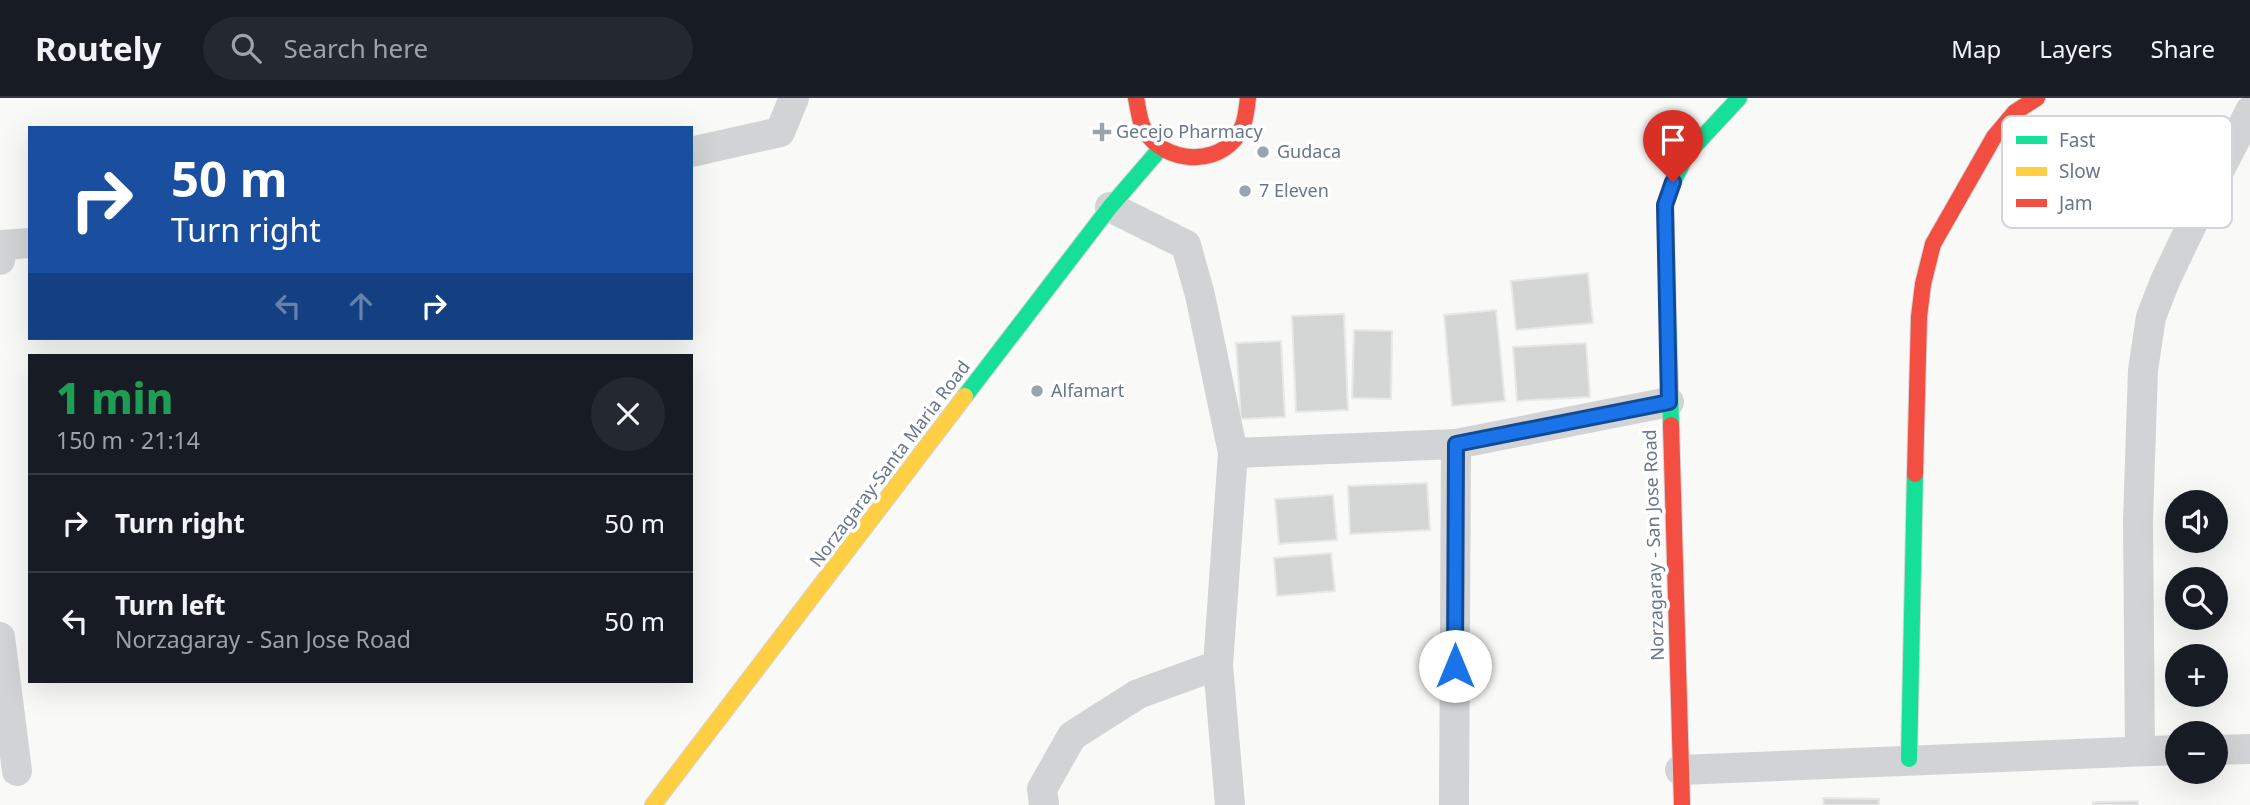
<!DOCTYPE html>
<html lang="en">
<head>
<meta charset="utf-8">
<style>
  body { margin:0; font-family:"Noto Sans",sans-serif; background:#242831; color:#f1f3f6; height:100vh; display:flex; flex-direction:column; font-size:26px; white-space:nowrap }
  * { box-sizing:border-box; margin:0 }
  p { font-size:23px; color:#9ea1a6 }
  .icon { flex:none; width:38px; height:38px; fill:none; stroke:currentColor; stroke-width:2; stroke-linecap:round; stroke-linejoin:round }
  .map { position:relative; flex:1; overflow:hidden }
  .sheet { position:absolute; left:28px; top:256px; width:665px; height:329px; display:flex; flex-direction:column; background:#171b24; border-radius:0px; box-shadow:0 7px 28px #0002 }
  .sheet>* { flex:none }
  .banner { position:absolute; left:28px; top:28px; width:665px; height:214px; border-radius:0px; box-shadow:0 7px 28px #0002; background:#1a4fa0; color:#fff; overflow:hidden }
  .controls { position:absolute; left:2165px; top:392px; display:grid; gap:14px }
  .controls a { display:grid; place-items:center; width:63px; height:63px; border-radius:50%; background:#171b24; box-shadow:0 7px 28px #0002; font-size:35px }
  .pin { position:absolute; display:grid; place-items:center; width:60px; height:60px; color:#fff; margin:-72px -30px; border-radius:50% 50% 50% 0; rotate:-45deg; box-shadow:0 0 7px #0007 }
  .pin .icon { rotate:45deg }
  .me { position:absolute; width:77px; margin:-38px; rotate:0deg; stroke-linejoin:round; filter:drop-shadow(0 0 5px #0008) }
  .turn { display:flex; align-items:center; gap:24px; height:147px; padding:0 28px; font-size:32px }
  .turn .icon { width:91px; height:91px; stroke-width:2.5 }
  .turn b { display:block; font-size:49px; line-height:60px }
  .lanes { display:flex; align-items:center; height:66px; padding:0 28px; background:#0003; justify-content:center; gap:35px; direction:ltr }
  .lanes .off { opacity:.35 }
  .round { display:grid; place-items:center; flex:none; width:74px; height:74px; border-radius:37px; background:#242831 }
  .head { display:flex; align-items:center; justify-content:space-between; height:119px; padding:0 28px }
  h1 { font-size:42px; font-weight:800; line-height:52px; color:#1e9e55 }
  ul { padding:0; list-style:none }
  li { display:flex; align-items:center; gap:21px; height:98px; padding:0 28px; border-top:2px solid #363941 }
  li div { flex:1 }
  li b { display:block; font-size:26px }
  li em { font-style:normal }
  header { display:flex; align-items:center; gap:42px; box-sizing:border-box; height:98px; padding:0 35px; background:#171b24; border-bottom:2px solid #363941 }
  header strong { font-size:33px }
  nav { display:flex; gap:38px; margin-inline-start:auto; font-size:24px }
  .search { width:490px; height:63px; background:#242831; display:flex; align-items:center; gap:18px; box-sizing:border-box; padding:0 24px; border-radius:38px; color:#9ea1a6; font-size:26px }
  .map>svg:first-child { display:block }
  .building { fill:#d4d5d5; stroke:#e8e8e8; stroke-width:2 }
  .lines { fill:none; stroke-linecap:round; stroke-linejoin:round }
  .fast-casing { stroke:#d5d7d8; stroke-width:18 }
  .slow-casing { stroke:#d5d7d8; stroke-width:18 }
  .jam-casing { stroke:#d5d7d8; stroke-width:18 }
  .street { stroke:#d2d3d4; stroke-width:30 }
  .fast { stroke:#16e098; stroke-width:16 }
  .slow { stroke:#ffcf43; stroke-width:16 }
  .jam { stroke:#f24e42; stroke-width:16 }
  .route-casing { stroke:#114b97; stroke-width:18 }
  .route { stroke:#1a73e8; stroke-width:12 }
  .poi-dot { fill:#9aa4b0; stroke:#fff; stroke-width:2.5 }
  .labels { text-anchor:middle; stroke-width:7; stroke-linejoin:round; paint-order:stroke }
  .poi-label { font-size:18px; fill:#67768a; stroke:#fff; text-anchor:start }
  .street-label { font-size:18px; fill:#67768a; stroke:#fff }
  .key { fill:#fff; stroke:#d1d6dc; stroke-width:2 }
  .key-label { font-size:19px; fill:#67768a }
</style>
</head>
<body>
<header>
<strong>Routely</strong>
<div class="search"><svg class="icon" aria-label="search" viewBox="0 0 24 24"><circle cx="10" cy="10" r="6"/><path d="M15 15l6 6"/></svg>Search here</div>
<nav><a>Map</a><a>Layers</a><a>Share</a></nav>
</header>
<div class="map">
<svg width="2250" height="707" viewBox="0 0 2250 707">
  <rect width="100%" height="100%" fill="#f9f9f8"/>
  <g class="building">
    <path d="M1588 175 1593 225 1516 232 1511 183Z"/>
    <path d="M1496 212 1505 303 1452 308 1444 217Z"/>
    <path d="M1344 216 1348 312 1296 314 1292 218Z"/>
    <path d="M1354 232 1392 233 1391 301 1352 300Z"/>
    <path d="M1281 243 1285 319 1241 321 1236 245Z"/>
    <path d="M1586 245 1590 299 1517 303 1513 249Z"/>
    <path d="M1427 385 1430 432 1350 436 1348 388Z"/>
    <path d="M1333 397 1337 442 1279 446 1275 401Z"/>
    <path d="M1331 455 1335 493 1277 498 1274 460Z"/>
    <path d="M1823 700 1879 701V707H1824Z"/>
    <path d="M2138 703V707H2093V704Z"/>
  </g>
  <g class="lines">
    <defs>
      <g id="fast">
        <path d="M965 298 1110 109 1160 51"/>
        <path d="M1671 327 1665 107 1673 84 1687 56 1739 0"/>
        <path d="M1909 661 1915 376"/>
      </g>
      <path id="slow" d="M653 707 965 298"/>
      <g id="jam">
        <path d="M1136 0C1138 9 1139 19 1142 27 1157 62 1210 71 1235 41 1245 29 1246 16 1248 0"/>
        <path d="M1671 327 1682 707"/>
        <path d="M1915 376 1919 219 1923 186 1933 146 1994 39 2015 14 2037 0"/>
      </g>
    </defs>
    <use href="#fast" class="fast-casing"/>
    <use href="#slow" class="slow-casing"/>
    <use href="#jam" class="jam-casing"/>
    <g class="street">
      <path d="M691 54 780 34 794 0"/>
      <path d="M1110 109 1186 147 1200 197 1233 355 1218 567 1230 707"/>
      <path d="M0 162 2 147 30 145"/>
      <path d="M1233 355 1456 346 1669 304"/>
      <path d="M0 539 17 673"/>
      <path d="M2216 652 2250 651"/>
      <path d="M2140 653 2138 423 2143 272 2151 219 2165 183 2196 118 2250 13"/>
      <path d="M1680 672 2177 652"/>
      <path d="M1044 707 1042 691 1072 638 1138 596 1218 567"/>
      <path d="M1454 707 1456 346"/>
    </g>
    <use href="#fast" class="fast"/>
    <use href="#slow" class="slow"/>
    <use href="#jam" class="jam"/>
  </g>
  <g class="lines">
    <defs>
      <path id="route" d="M1455 568 1456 346 1669 304 1665 107 1673 84"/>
    </defs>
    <use href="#route" class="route-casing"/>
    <use href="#route" class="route"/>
  </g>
  <g class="poi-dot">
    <path d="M1098.5 23.5h7v7h7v7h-7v7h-7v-7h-7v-7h7z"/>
    <circle cx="1263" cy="54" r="7"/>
    <circle cx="1245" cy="93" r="7"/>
    <circle cx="1037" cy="293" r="7"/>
  </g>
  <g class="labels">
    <g class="poi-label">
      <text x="1116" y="40">Gecejo Pharmacy</text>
      <text x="1277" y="60">Gudaca</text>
      <text x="1259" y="99">7 Eleven</text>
      <text x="1051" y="299">Alfamart</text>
    </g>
    <g class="street-label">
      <text transform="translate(890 366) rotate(-53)" y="6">Norzagaray-Santa Maria Road</text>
      <text transform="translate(1654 447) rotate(-92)" y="6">Norzagaray - San Jose Road</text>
    </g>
  </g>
  <rect x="2002" y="18" width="230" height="112" rx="10" class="key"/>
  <rect x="2016" y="38" width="31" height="8" fill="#16e098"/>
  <rect x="2016" y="69" width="31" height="9" fill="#ffcf43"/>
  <rect x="2016" y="101" width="31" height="8" fill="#f24e42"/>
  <g class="key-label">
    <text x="2059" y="49">Fast</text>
    <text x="2059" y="80">Slow</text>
    <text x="2059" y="112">Jam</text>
  </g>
</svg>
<div class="controls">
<a><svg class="icon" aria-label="sound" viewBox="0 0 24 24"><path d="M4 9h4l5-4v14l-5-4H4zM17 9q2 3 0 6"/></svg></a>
<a><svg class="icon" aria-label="search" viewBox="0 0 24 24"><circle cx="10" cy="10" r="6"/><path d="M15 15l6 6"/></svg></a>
<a>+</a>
<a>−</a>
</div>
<div class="pin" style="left:1673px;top:84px;background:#d93025"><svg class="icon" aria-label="arrive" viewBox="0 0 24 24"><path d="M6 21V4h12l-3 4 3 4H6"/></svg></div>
<svg class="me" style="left:1455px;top:568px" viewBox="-20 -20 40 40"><circle r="19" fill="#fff"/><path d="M0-13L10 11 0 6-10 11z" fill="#1a73e8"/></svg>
<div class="banner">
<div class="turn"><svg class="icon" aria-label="right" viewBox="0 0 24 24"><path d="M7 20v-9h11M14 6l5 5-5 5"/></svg><div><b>50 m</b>Turn right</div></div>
<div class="lanes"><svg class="icon off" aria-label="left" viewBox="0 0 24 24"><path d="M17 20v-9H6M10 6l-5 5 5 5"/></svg><svg class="icon off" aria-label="ahead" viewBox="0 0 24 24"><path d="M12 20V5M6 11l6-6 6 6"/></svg><svg class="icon" aria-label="right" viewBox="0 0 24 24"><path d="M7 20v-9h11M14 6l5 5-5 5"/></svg></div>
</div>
<section class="sheet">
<div class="head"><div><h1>1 min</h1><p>150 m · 21:14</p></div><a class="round"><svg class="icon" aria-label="close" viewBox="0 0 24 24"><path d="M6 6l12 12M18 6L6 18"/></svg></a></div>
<ul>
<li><svg class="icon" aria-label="right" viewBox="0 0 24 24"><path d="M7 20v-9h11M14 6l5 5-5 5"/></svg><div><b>Turn right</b></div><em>50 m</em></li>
<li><svg class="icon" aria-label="left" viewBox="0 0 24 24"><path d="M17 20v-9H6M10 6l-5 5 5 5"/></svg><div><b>Turn left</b><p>Norzagaray - San Jose Road</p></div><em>50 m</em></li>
</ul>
</section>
</div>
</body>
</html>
